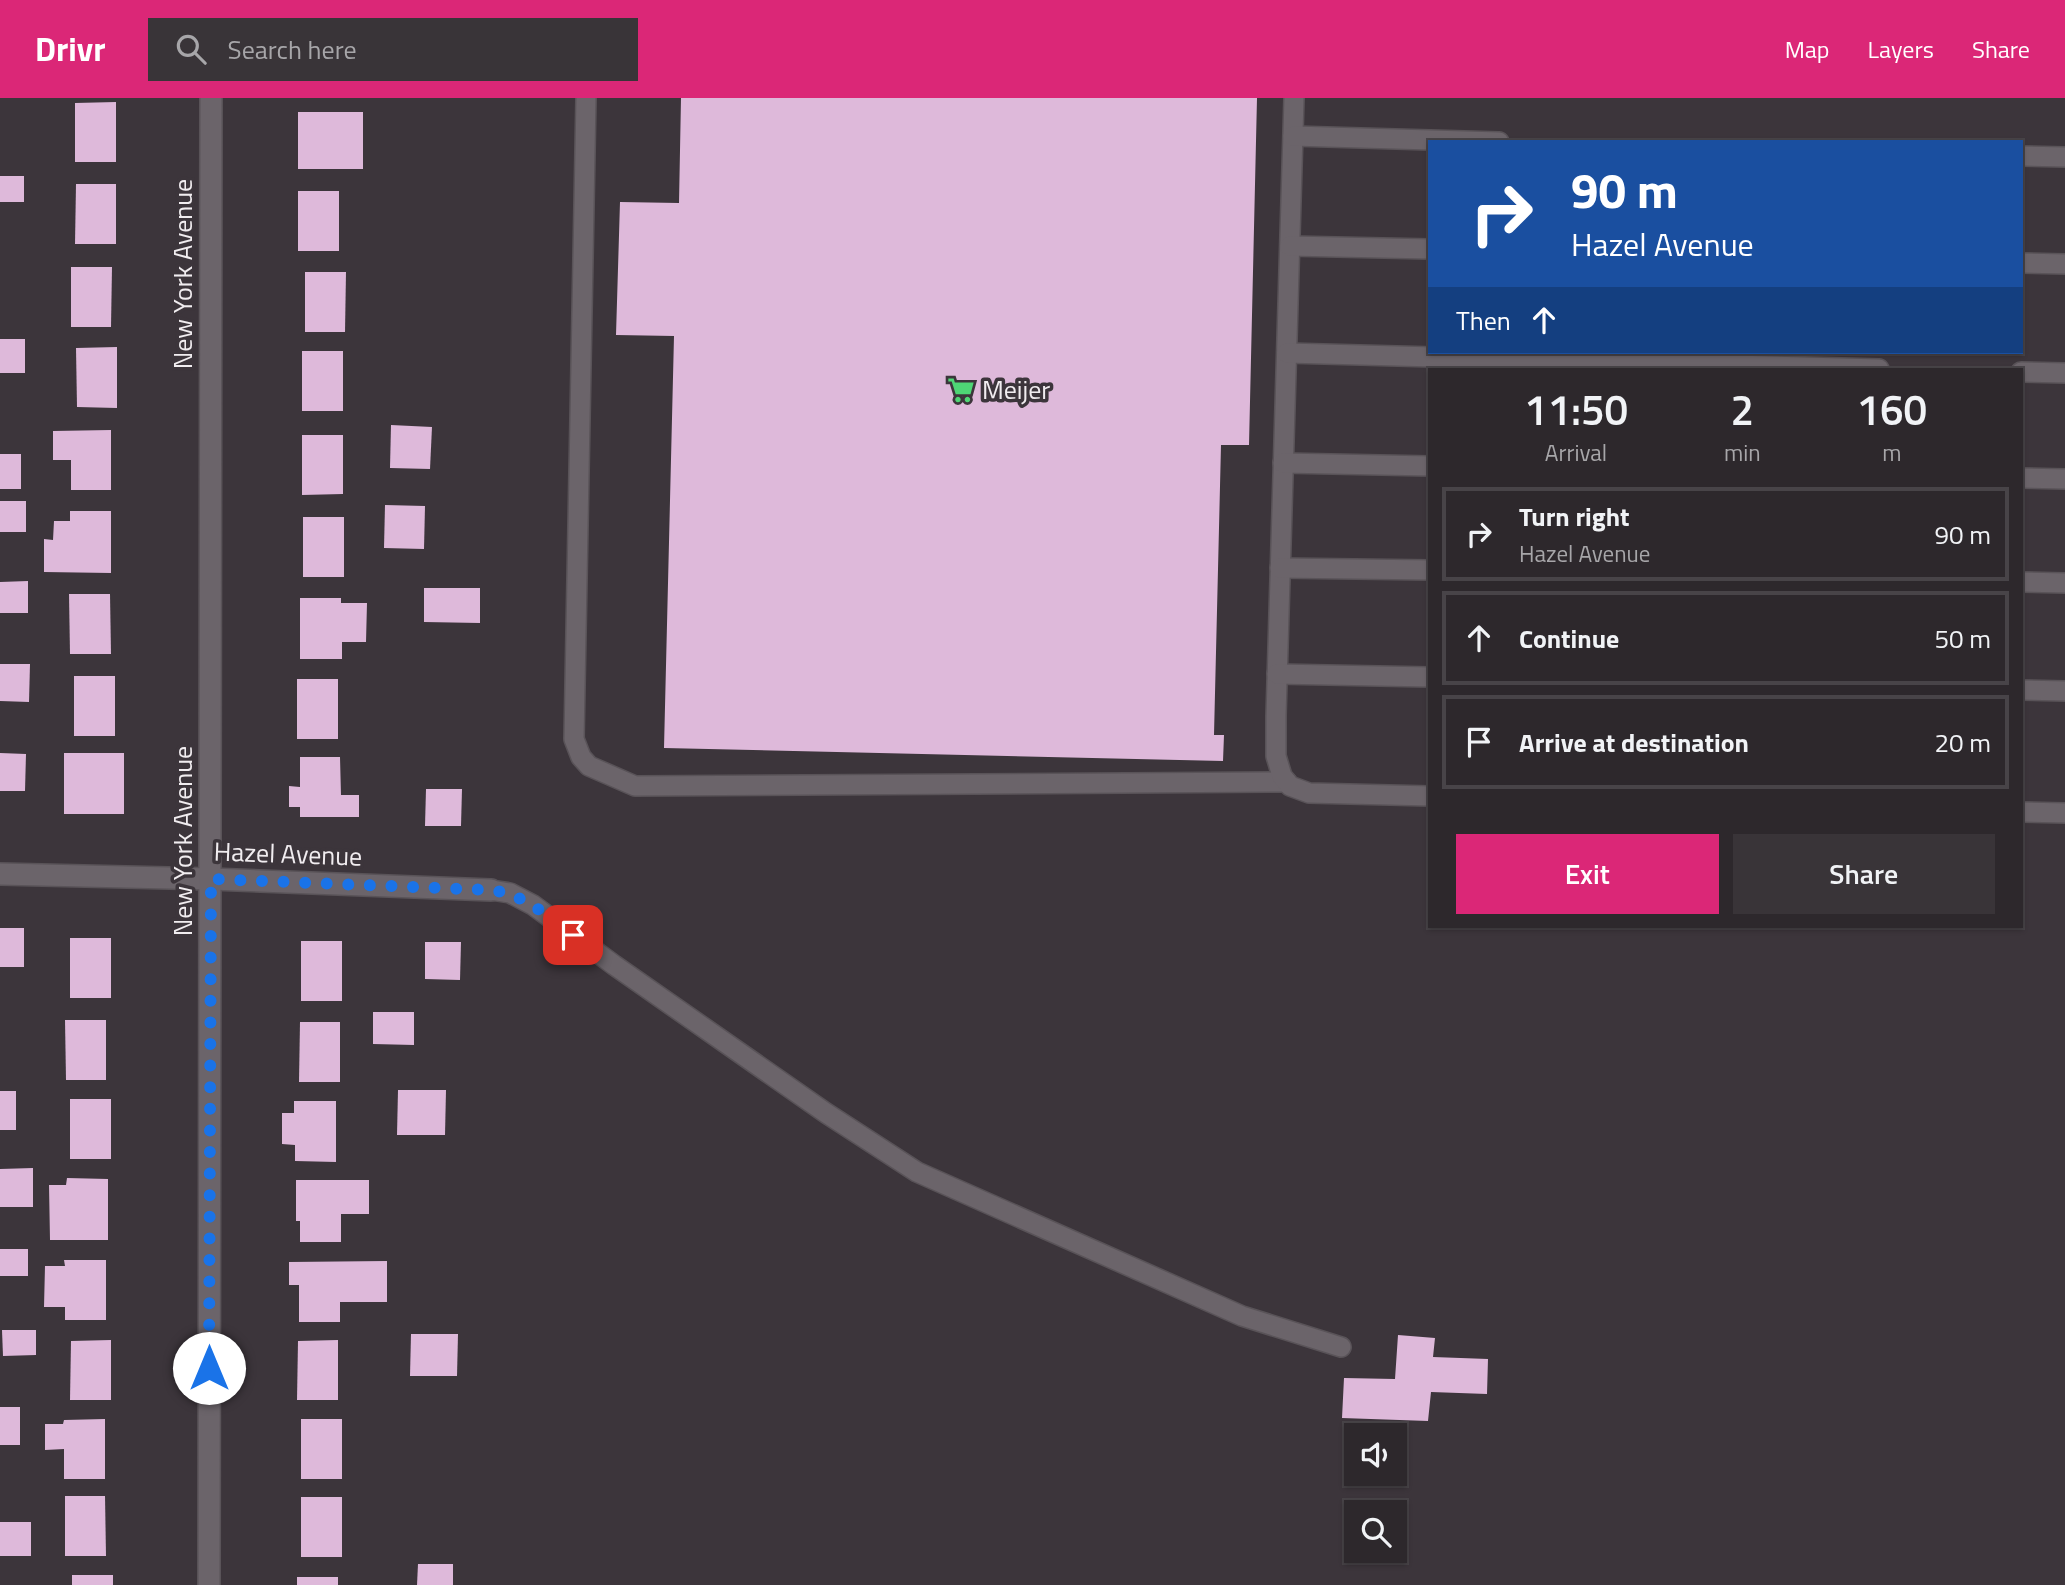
<!DOCTYPE html>
<html lang="en">
<head>
<meta charset="utf-8">
<style>
  body { margin:0; font-family:"Titillium Web",sans-serif; background:#393438; color:#f1f3f6; height:100vh; display:flex; flex-direction:column; font-size:26px; white-space:nowrap }
  * { box-sizing:border-box; margin:0 }
  p { font-size:23px; color:#a7a6a9 }
  .icon { flex:none; width:38px; height:38px; fill:none; stroke:currentColor; stroke-width:2; stroke-linecap:round; stroke-linejoin:round }
  .map { position:relative; flex:1; overflow:hidden }
  .details { position:absolute; left:1428px; top:270px; width:595px; height:560px; display:flex; flex-direction:column; background:#2d282c; border-radius:0px; box-shadow:0 2px 5px #0004,0 0 0 2px #484448 }
  .details>* { flex:none }
  .guide { position:absolute; left:1428px; top:42px; width:595px; height:214px; border-radius:0px; box-shadow:0 2px 5px #0004,0 0 0 2px #484448; background:#1a4fa0; color:#fff; overflow:hidden }
  .tools { position:absolute; left:1344px; top:1325px; display:grid; gap:14px }
  .tools a { display:grid; place-items:center; width:63px; height:63px; border-radius:0px; background:#2d282c; box-shadow:0 2px 5px #0004,0 0 0 2px #484448; font-size:35px }
  .pin { position:absolute; display:grid; place-items:center; width:60px; height:60px; color:#fff; margin:-30px; border-radius:14px; box-shadow:0 4px 10px #0006 }
  .me { position:absolute; width:77px; margin:-38px; rotate:0deg; stroke-linejoin:round; filter:drop-shadow(0 0 5px #0008) }
  .turn { display:flex; align-items:center; gap:24px; height:147px; padding:0 28px; font-size:32px }
  .turn .icon { width:91px; height:91px; stroke-width:2.5 }
  .turn b { display:block; font-size:49px; line-height:60px }
  .then { display:flex; align-items:center; height:66px; padding:0 28px; background:#0003; gap:14px; font-size:26px }
  .eta { display:flex; justify-content:space-evenly; align-items:center; height:119px; text-align:center }
  .eta b { font-size:42px; font-weight:600; line-height:49px }
  .cta { display:flex; gap:14px; margin-top:auto; padding:14px 28px }
  .cta a { flex:1; height:80px; border-radius:0px; background:#db2777; color:#fff; font-size:28px; font-weight:600; line-height:80px; text-align:center }
  .cta a+a { background:#393438; color:#f1f3f6 }
  ul { padding:0; list-style:none }
  li { display:flex; align-items:center; gap:21px; height:94px; margin:0 14px 10px; padding:0 14px; border:4px solid #484448; border-radius:0px }
  li div { flex:1 }
  li b { display:block; font-size:26px }
  li em { font-style:normal }
  header { display:flex; align-items:center; gap:42px; box-sizing:border-box; height:98px; padding:0 35px; background:#db2777; color:#fff }
  header strong { font-size:33px }
  nav { display:flex; gap:38px; margin-inline-start:auto; font-size:24px }
  .search { width:490px; height:63px; background:#393438; display:flex; align-items:center; gap:18px; box-sizing:border-box; padding:0 24px; border-radius:0px; color:#a7a6a9; font-size:26px }
  .map>svg:first-child { display:block }
  .building { fill:#deb9da }
  .lines { fill:none; stroke-linecap:round; stroke-linejoin:round }
  .lane-casing { stroke:#595358; stroke-width:22 }
  .street-casing { stroke:#595358; stroke-width:24 }
  .lane { stroke:#6b646a; stroke-width:19 }
  .street { stroke:#6b646a; stroke-width:21 }
  .route { stroke:#1a73e8; stroke-width:12; stroke-dasharray:0 21.6 }
  .labels { text-anchor:middle; stroke-width:7; stroke-linejoin:round; paint-order:stroke }
  .street-label { font-size:26px; fill:#f1edf0; stroke:#3c353b }
  .poi-label { font-size:26px; fill:#f1edf0; stroke:#3c353b; text-anchor:start }
</style>
</head>
<body>
<header>
<strong>Drivr</strong>
<div class="search"><svg class="icon" aria-label="search" viewBox="0 0 24 24"><circle cx="10" cy="10" r="6"/><path d="M15 15l6 6"/></svg>Search here</div>
<nav><a>Map</a><a>Layers</a><a>Share</a></nav>
</header>
<div class="map">
<svg width="2065" height="1487" viewBox="0 0 2065 1487">
  <rect width="100%" height="100%" fill="#3c353b"/>
  <g class="building">
    <path d="M681 0H1257L1249 347H1221L1214 637H1224L1223 663 664 650 674 238 616 237 620 104 679 105Z"/>
    <path d="M116 4V64H75V5Z"/>
    <rect x="298" y="14" width="65" height="57"/>
    <rect x="0" y="78" width="24" height="26"/>
    <path d="M76 86H116V146H75Z"/>
    <rect x="298" y="93" width="41" height="60"/>
    <path d="M71 169H112L111 229H71Z"/>
    <path d="M305 174H346L345 234H305Z"/>
    <rect x="0" y="241" width="25" height="34"/>
    <path d="M117 249V310L77 309 76 250Z"/>
    <rect x="302" y="253" width="41" height="60"/>
    <path d="M391 327 432 329 430 371 390 370Z"/>
    <path d="M111 332V392H71V362H53V333Z"/>
    <path d="M302 337H343V396L302 397Z"/>
    <rect x="0" y="356" width="21" height="35"/>
    <rect x="0" y="403" width="26" height="31"/>
    <path d="M385 407 425 408 424 451 384 450Z"/>
    <path d="M70 413H111V475L44 474V441L53 442 54 423H70Z"/>
    <rect x="303" y="419" width="41" height="60"/>
    <path d="M28 483V515H0V484Z"/>
    <path d="M424 490H480V525L424 524Z"/>
    <path d="M69 496H110L111 556H70Z"/>
    <path d="M300 500H341V505H367L366 544H342V561H300Z"/>
    <path d="M0 566H30L29 604 0 603Z"/>
    <rect x="74" y="578" width="41" height="60"/>
    <rect x="297" y="581" width="41" height="60"/>
    <path d="M0 655 26 656 25 693H0Z"/>
    <rect x="64" y="655" width="60" height="61"/>
    <path d="M300 659H340L341 697H359V719H300V709H289V688L300 689Z"/>
    <path d="M426 691H462L461 728H425Z"/>
    <rect x="0" y="830" width="24" height="39"/>
    <rect x="70" y="840" width="41" height="60"/>
    <rect x="301" y="843" width="41" height="60"/>
    <path d="M425 844H461L460 882 425 881Z"/>
    <path d="M373 914H414V947L373 946Z"/>
    <path d="M65 922H106V982H66Z"/>
    <path d="M300 924H340V984H299Z"/>
    <path d="M398 992H446L445 1037H397Z"/>
    <rect x="0" y="993" width="16" height="39"/>
    <rect x="70" y="1001" width="41" height="60"/>
    <path d="M294 1003H336V1064L295 1063V1047L282 1046V1015H294Z"/>
    <path d="M33 1070V1109H0V1071Z"/>
    <path d="M67 1080 108 1081V1142H50L49 1087H66Z"/>
    <path d="M296 1082H369V1116H341V1144H300V1123H296Z"/>
    <rect x="0" y="1151" width="28" height="27"/>
    <path d="M64 1162H106V1222H65V1209H44L45 1168H65Z"/>
    <path d="M387 1163V1204H340V1224H299V1187H289V1164Z"/>
    <path d="M2 1232H36V1257L3 1258Z"/>
    <path d="M411 1236H458L457 1278H410Z"/>
    <path d="M1398 1237 1435 1240 1433 1259 1488 1261 1487 1296 1431 1294 1428 1323 1342 1320 1344 1280 1395 1281Z"/>
    <path d="M111 1242V1302H70L71 1243Z"/>
    <path d="M338 1242V1302H297L298 1243Z"/>
    <rect x="0" y="1309" width="20" height="38"/>
    <path d="M105 1321V1381H64V1351L45 1352V1326H63L64 1322Z"/>
    <rect x="301" y="1321" width="41" height="60"/>
    <path d="M65 1398H105L106 1458H65Z"/>
    <rect x="301" y="1399" width="41" height="60"/>
    <rect x="0" y="1424" width="31" height="34"/>
    <path d="M418 1466H453V1487H417Z"/>
    <rect x="72" y="1477" width="41" height="10"/>
    <rect x="297" y="1479" width="41" height="8"/>
  </g>
  <g class="lines">
    <defs>
      <g id="lane">
        <path d="M586 0 574 641 581 659 589 668 635 688 1287 684"/>
        <path d="M1294 0 1276 618V658L1282 678 1290 688 1309 695 1430 698"/>
        <path d="M1293 38 1499 44"/>
        <path d="M2021 58 2065 59"/>
        <path d="M1290 148 1430 151"/>
        <path d="M2021 165 2065 166"/>
        <path d="M1287 255 1879 271"/>
        <path d="M2021 274 2065 275"/>
        <path d="M1283 365 1430 368"/>
        <path d="M2021 380 2065 381"/>
        <path d="M1280 470 1430 472"/>
        <path d="M2021 484 2065 485"/>
        <path d="M1277 576 1430 579"/>
        <path d="M2021 592 2065 593"/>
        <path d="M2021 714 2065 715"/>
        <path d="M491 792 510 795 533 807 614 867 826 1015 917 1074 1242 1218 1341 1249"/>
      </g>
      <g id="street">
        <path d="M0 776 211 781 491 792"/>
        <path d="M209 1487 211 0"/>
      </g>
    </defs>
    <use href="#lane" class="lane-casing"/>
    <use href="#street" class="street-casing"/>
    <use href="#lane" class="lane"/>
    <use href="#street" class="street"/>
  </g>
  <g class="lines">
    <path class="route" d="M209 1270 211 781 491 792C525 797 546 817 573 837"/>
  </g>
  <defs>
    <symbol id="supermarket-bare" viewBox="-9 -9 18 18"><path d="M-6-5.5h2.5l.6 2H6L4.5 2H-2.5L-4.4-4H-6ZM-1.5 3.2a1.3 1.3 0 1 0 .1 0ZM3 3.2a1.3 1.3 0 1 0 .1 0Z" fill="#4ed675" stroke="#3c353b" stroke-width="2.5" paint-order="stroke"/></symbol>
  </defs>
  <g fill-rule="evenodd">
    <use href="#supermarket-bare" x="942" y="273" width="38" height="38"/>
  </g>
  <g class="labels">
    <g class="street-label">
      <text transform="translate(183 176) rotate(-90)" y="9">New York Avenue</text>
      <text transform="translate(183 743) rotate(-90)" y="9">New York Avenue</text>
      <text transform="translate(288 756) rotate(2)" y="9">Hazel Avenue</text>
    </g>
    <g class="poi-label">
      <text x="982" y="301">Meijer</text>
    </g>
  </g>
</svg>
<div class="tools">
<a><svg class="icon" aria-label="sound" viewBox="0 0 24 24"><path d="M4 9h4l5-4v14l-5-4H4zM17 9q2 3 0 6"/></svg></a>
<a><svg class="icon" aria-label="search" viewBox="0 0 24 24"><circle cx="10" cy="10" r="6"/><path d="M15 15l6 6"/></svg></a>
</div>
<div class="pin" style="left:573px;top:837px;background:#d93025"><svg class="icon" aria-label="arrive" viewBox="0 0 24 24"><path d="M6 21V4h12l-3 4 3 4H6"/></svg></div>
<svg class="me" style="left:209px;top:1270px" viewBox="-20 -20 40 40"><circle r="19" fill="#fff"/><path d="M0-13L10 11 0 6-10 11z" fill="#1a73e8"/></svg>
<div class="guide">
<div class="turn"><svg class="icon" aria-label="right" viewBox="0 0 24 24"><path d="M7 20v-9h11M14 6l5 5-5 5"/></svg><div><b>90 m</b>Hazel Avenue</div></div>
<div class="then">Then<svg class="icon" aria-label="ahead" viewBox="0 0 24 24"><path d="M12 20V5M6 11l6-6 6 6"/></svg></div>
</div>
<section class="details">
<div class="eta">
<div><b>11:50</b><p>Arrival</p></div>
<div><b>2</b><p>min</p></div>
<div><b>160</b><p>m</p></div>
</div>
<ul>
<li><svg class="icon" aria-label="right" viewBox="0 0 24 24"><path d="M7 20v-9h11M14 6l5 5-5 5"/></svg><div><b>Turn right</b><p>Hazel Avenue</p></div><em>90 m</em></li>
<li><svg class="icon" aria-label="ahead" viewBox="0 0 24 24"><path d="M12 20V5M6 11l6-6 6 6"/></svg><div><b>Continue</b></div><em>50 m</em></li>
<li><svg class="icon" aria-label="arrive" viewBox="0 0 24 24"><path d="M6 21V4h12l-3 4 3 4H6"/></svg><div><b>Arrive at destination</b></div><em>20 m</em></li>
</ul>
<div class="cta"><a>Exit</a><a>Share</a></div>
</section>
</div>
</body>
</html>
